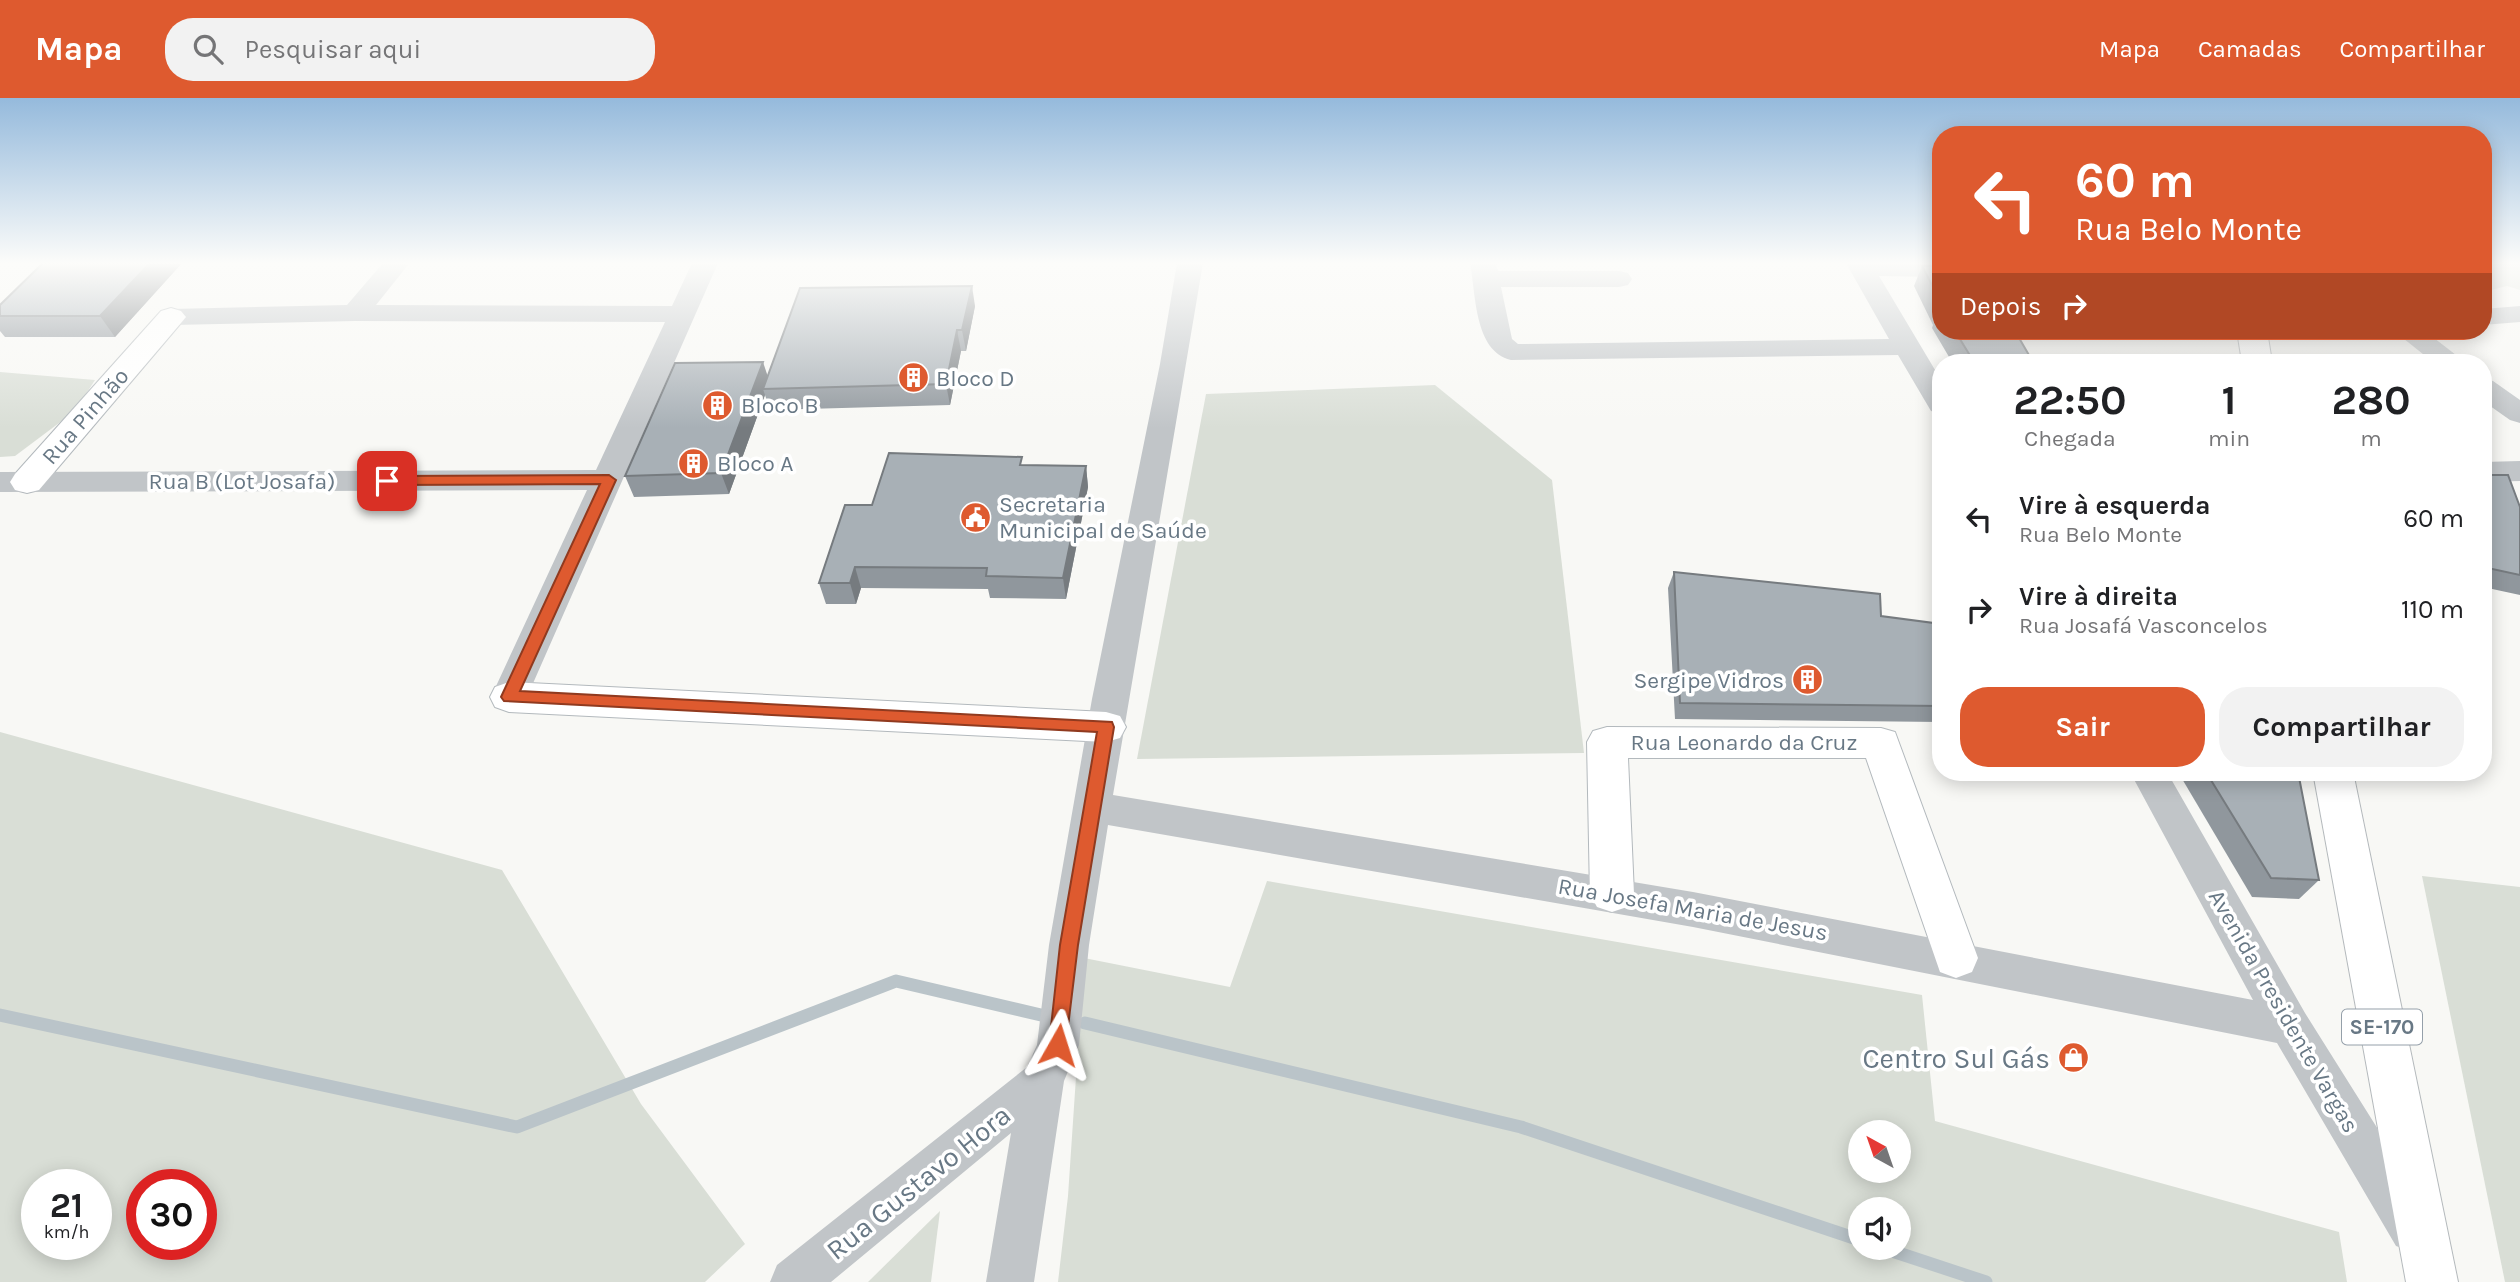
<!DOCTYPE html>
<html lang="pt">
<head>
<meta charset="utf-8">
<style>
  body { margin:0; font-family:Karla,sans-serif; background:#f2f2f2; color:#202124; height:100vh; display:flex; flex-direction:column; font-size:26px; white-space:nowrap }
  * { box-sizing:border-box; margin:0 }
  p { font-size:23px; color:#757577 }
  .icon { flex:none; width:38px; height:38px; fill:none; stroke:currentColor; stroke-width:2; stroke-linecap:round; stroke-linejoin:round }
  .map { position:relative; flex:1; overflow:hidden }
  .sheet { position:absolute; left:1932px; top:256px; width:560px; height:427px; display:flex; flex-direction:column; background:#fff; border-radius:28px; box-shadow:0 4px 18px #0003 }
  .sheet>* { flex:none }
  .banner { position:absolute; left:1932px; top:28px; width:560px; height:214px; border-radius:28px; box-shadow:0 4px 18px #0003; background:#de5a2f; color:#fff; overflow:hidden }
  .needle { width:46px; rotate:320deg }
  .controls { position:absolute; left:1848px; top:1022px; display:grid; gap:14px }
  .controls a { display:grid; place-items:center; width:63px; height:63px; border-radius:50%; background:#fff; box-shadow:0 4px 18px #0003; font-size:35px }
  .speed { position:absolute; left:21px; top:1071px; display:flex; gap:14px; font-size:35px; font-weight:700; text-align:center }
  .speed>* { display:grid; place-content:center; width:91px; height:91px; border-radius:50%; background:#fff; box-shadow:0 4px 18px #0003; line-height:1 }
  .speed small { font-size:18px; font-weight:400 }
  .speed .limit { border:10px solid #d22; background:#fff; color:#111 }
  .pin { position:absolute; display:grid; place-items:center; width:60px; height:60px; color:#fff; margin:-30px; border-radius:14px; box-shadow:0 4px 10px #0006 }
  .me { position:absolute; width:77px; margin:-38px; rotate:6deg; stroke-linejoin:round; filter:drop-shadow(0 0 5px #0008) }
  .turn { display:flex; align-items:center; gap:24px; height:147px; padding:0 28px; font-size:32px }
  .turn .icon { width:91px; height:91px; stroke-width:2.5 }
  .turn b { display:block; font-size:49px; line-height:60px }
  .then { display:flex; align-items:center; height:66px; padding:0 28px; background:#0003; gap:14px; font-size:26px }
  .eta { display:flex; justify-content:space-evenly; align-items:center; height:119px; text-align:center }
  .eta b { font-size:42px; font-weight:700; line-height:49px }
  .action { display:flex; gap:14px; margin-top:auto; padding:14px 28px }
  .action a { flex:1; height:80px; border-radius:28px; background:#de5a2f; color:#fff; font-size:28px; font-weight:700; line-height:80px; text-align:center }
  .action a+a { background:#f2f2f2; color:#202124 }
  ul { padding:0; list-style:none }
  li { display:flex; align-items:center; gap:21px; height:91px; padding:0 28px }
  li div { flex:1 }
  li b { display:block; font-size:26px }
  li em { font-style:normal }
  header { display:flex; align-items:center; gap:42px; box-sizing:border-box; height:98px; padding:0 35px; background:#de5a2f; color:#fff }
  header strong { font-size:33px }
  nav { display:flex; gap:38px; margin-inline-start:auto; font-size:24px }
  .search { width:490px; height:63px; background:#f2f2f2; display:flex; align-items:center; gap:18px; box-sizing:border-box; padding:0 24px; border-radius:28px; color:#757577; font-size:26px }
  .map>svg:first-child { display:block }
  .green { fill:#d9ded6; fill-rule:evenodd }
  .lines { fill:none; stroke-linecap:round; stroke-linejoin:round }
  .stream { stroke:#bac4c9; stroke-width:13 }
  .secondary-casing { stroke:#b3b9bd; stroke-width:2 }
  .primary-casing { stroke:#b4b9bc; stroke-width:2 }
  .street { fill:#c1c5c8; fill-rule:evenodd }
  .secondary { fill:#fff; fill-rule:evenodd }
  .primary { fill:#fff; fill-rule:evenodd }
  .wall { fill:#90979d }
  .shaded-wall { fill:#767b7f }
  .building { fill:#a8b0b6; stroke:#767b7f; stroke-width:2 }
  .route { fill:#de5a2f; stroke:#903a1f; stroke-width:2 }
  .labels { text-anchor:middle; stroke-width:7; stroke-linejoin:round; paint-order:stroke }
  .shield { fill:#fff; stroke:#95a0aa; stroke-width:2 }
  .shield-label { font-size:21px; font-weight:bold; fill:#687885 }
  .poi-label { font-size:23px; fill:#687885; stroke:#fff; text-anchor:start }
  .street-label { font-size:23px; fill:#687885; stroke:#fff }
  .near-poi-label { font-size:28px; fill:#687885; stroke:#fff; text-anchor:end }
  .near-street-label { font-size:28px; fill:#687885; stroke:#fff }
</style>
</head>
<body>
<header>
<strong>Mapa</strong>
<div class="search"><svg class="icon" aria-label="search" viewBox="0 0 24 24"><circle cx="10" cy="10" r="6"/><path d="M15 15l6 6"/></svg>Pesquisar aqui</div>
<nav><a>Mapa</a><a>Camadas</a><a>Compartilhar</a></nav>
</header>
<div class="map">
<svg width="2520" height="1184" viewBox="0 0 2520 1184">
  <rect width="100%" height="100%" fill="#f8f8f5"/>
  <g class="green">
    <path d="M2483 165H2520V192L2507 188 2483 194Z"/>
    <path d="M0 274 95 282 75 313 15 358 0 359Z"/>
    <path d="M1435 287 1552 382 1584 655 1137 661 1206 296Z"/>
    <path d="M0 634 502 772 641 1006 745 1146 705 1184H0ZM37 1087H96V1146H37ZM142 1087H201V1146H142Z"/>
    <path d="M2422 778 2520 789V1184H2505Z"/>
    <path d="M1267 783 1922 897 1935 1023 2339 1134 2347 1184H1058L1068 1098 1084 860 1230 889ZM1860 1034H1899V1073H1860ZM1860 1111H1899V1150H1860Z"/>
    <path d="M940 1113 931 1184H868Z"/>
  </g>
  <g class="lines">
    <g class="stream">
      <path d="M0 917 517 1029 896 883 1041 917"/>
      <path d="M1085 925 1521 1029 1860 1142"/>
      <path d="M1883 1150 1986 1184"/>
    </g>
    <defs>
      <g id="secondary">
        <path d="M171 210 181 213 186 219 181 225 39 392 27 395 15 392 10 384 15 376 161 213Z"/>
        <path d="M509 584 1106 614 1120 618 1126 629 1120 640 1106 644 509 614 495 609 490 599 495 589Z"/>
        <path d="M1607 629 1881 630 1895 634 1978 860 1972 874 1956 880 1940 874 1866 660H1628L1634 796 1627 809 1612 814 1597 809 1590 796 1587 644 1593 633Z"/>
      </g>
      <g id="primary">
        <path d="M2237 233H2267L2272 264H2242Z"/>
        <path d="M2313 674H2353L2458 1184H2406Z"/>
      </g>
    </defs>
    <use href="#secondary" class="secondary-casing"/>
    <use href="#primary" class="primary-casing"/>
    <g class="street">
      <path d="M383 165 408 167 376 207 672 208 692 165H718L527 599 521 608 509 612 497 608 491 599 587 392 0 394V374L596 372 665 224 355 223 171 227 161 225 158 219 161 213 171 211 347 207Z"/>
      <path d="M1177 165H1203L1113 697 1693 794 2253 902 2130 674H2167L2305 915 2430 1114 2436 1131 2430 1148 2413 1154 2396 1148 2277 945 1693 829 1108 727 1089 847 1079 947 1064 983 1034 1184H986L1011 1035 831 1184H770L777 1167 1027 969 1037 947 1049 847 1092 601 1160 266Z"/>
      <path d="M1470 165H1496L1498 173H1619L1628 175 1632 181 1628 187 1619 189H1501L1512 241 1518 246 1889 241 1846 165H1941V179L1879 178 1941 282V316L1931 313 1898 257 1511 262C1474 253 1476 196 1470 165Z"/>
      <path d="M2520 208V224L2483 227V211Z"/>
      <path d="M2394 233H2425L2465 264H2433Z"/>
      <path d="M2483 280 2493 283 2520 302V325L2510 322 2483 303Z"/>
      <path d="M2520 363V383L2483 384V364Z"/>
    </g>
    <use href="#secondary" class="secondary"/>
    <use href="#primary" class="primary"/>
  </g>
  <g class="wall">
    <path d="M182 165 115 239H5L0 233V218Z"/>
    <path d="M1922 168H1941V233H2015L2033 264H1952L1932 230 1933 227 1914 188Z"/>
    <path d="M975 208 966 253H961L950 307 770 312 765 297 729 396 634 399 625 378 768 279Z"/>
    <path d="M1023 367 1086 368 1088 389 1066 501 990 500 988 491 861 490 856 506H826L819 485 872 407Z"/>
    <path d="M2483 377 2520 409V497L2483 489Z"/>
    <path d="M1674 474 1881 518 1941 526V624L1675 621 1668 490Z"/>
    <path d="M2178 674H2298L2319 782 2299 801 2252 799Z"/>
  </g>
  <g class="shaded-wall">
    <path d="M150 165H182L115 239 100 218Z"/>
    <path d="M972 188 975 208 966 253 962 232Z"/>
    <path d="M957 232 961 253 950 307 946 286Z"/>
    <path d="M763 264 770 285 763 291 765 297 729 396 721 375Z"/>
    <path d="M1086 368 1088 389 1066 501 1063 480Z"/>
    <path d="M855 469 861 490 856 506 850 485Z"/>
  </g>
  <g class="building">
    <path d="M43 165H150L100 218H0V207Z"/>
    <path d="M1922 168H1941V204Z"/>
    <path d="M972 188 962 232H957L946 286 763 291 800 190Z"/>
    <path d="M1955 233H2015L2033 264H1974Z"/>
    <path d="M763 264 721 375 625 378 675 265Z"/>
    <path d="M889 355 1022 359 1020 367 1086 368 1063 480 986 478 987 470 855 469 850 485H819L845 407H872Z"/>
    <path d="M2483 377H2508L2520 409V477L2483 469Z"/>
    <path d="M1674 474 1880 496 1881 518 1941 526V608L1680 605Z"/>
    <path d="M2206 674H2298L2319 782 2271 780Z"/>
  </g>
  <linearGradient id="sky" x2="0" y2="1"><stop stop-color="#95badc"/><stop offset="0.5" stop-color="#fcfcfa"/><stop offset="1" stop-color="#fcfcfa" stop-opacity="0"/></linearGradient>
  <rect width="2520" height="330" fill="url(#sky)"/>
  <path class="route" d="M609 377 616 382 520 593 1112 624 1114 629 1078 847 1065 953 1058 956 1051 953 1049 947 1060 847 1097 634 504 603 501 599 600 386 387 387 381 383 387 378Z"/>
  <defs>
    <symbol id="building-disc" viewBox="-11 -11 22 22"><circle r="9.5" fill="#de5a2f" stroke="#fff"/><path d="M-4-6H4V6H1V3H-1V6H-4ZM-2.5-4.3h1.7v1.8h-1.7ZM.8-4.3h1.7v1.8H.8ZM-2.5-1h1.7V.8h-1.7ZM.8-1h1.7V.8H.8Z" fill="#fff"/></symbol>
    <symbol id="civic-disc" viewBox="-11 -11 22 22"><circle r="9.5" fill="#de5a2f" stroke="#fff"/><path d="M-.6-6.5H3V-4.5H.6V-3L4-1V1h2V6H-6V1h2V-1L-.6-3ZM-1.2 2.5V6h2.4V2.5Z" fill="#fff"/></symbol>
    <symbol id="shop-disc" viewBox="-11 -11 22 22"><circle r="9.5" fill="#de5a2f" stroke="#fff"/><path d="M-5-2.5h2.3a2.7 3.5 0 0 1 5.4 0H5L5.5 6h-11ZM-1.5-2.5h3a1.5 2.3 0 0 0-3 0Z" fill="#fff"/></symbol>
  </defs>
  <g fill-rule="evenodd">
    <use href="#building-disc" x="896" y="262" width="35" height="35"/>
    <use href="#building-disc" x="700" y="290" width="35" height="35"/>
    <use href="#building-disc" x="676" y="348" width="35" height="35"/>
    <use href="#civic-disc" x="958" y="402" width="35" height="35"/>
    <use href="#building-disc" x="1790" y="564" width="35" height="35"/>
    <use href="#shop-disc" x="2056" y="942" width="35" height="35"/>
  </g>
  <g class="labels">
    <rect class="shield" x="2342" y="911.5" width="80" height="35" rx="5"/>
    <g class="shield-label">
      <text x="2382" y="936">SE-170</text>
    </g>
    <g class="poi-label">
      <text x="936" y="288">Bloco D</text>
      <text x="741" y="315">Bloco B</text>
      <text x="717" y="373">Bloco A</text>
      <text x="999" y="414">Secretaria<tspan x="999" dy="26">Municipal de Saúde</tspan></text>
      <text x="1784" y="590" text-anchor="end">Sergipe Vidros</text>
    </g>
    <g class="street-label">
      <text transform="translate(85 318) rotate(-49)" y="8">Rua Pinhão</text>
      <text x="242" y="391">Rua B (Lot Josafa)</text>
      <text x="1744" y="652">Rua Leonardo da Cruz</text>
      <text transform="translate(1693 811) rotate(10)" y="8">Rua Josefa Maria de Jesus</text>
      <text transform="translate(2284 913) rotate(60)" y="8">Avenida Presidente Vargas</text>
    </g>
    <g class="near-poi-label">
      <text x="2050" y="970">Centro Sul Gás</text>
    </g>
    <g class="near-street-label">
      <text transform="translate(918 1084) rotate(-39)" y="10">Rua Gustavo Hora</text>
    </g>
  </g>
</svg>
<div class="controls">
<a><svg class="needle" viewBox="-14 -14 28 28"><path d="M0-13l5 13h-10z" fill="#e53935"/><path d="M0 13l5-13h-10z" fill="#757577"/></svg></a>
<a><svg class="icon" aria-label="sound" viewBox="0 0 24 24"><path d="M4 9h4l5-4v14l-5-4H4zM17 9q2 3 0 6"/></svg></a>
</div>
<div class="speed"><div>21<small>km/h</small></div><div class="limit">30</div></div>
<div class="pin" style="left:387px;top:383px;background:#d93025"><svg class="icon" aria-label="arrive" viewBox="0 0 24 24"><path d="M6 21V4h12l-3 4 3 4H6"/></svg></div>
<svg class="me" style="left:1058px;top:947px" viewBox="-20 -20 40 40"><path d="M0-17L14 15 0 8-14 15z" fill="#de5a2f" stroke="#fff" stroke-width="4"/></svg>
<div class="banner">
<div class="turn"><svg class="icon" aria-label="left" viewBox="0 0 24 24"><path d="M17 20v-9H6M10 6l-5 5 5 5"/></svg><div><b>60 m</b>Rua Belo Monte</div></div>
<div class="then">Depois<svg class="icon" aria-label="right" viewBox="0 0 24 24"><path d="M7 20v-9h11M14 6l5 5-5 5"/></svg></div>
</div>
<section class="sheet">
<div class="eta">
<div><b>22:50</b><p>Chegada</p></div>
<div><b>1</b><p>min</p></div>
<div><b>280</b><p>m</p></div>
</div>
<ul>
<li><svg class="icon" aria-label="left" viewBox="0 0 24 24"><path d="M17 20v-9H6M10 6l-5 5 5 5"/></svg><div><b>Vire à esquerda</b><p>Rua Belo Monte</p></div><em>60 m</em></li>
<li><svg class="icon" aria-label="right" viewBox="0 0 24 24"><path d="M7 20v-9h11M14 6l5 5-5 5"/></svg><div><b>Vire à direita</b><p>Rua Josafá Vasconcelos</p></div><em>110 m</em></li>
</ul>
<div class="action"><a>Sair</a><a>Compartilhar</a></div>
</section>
</div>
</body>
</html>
